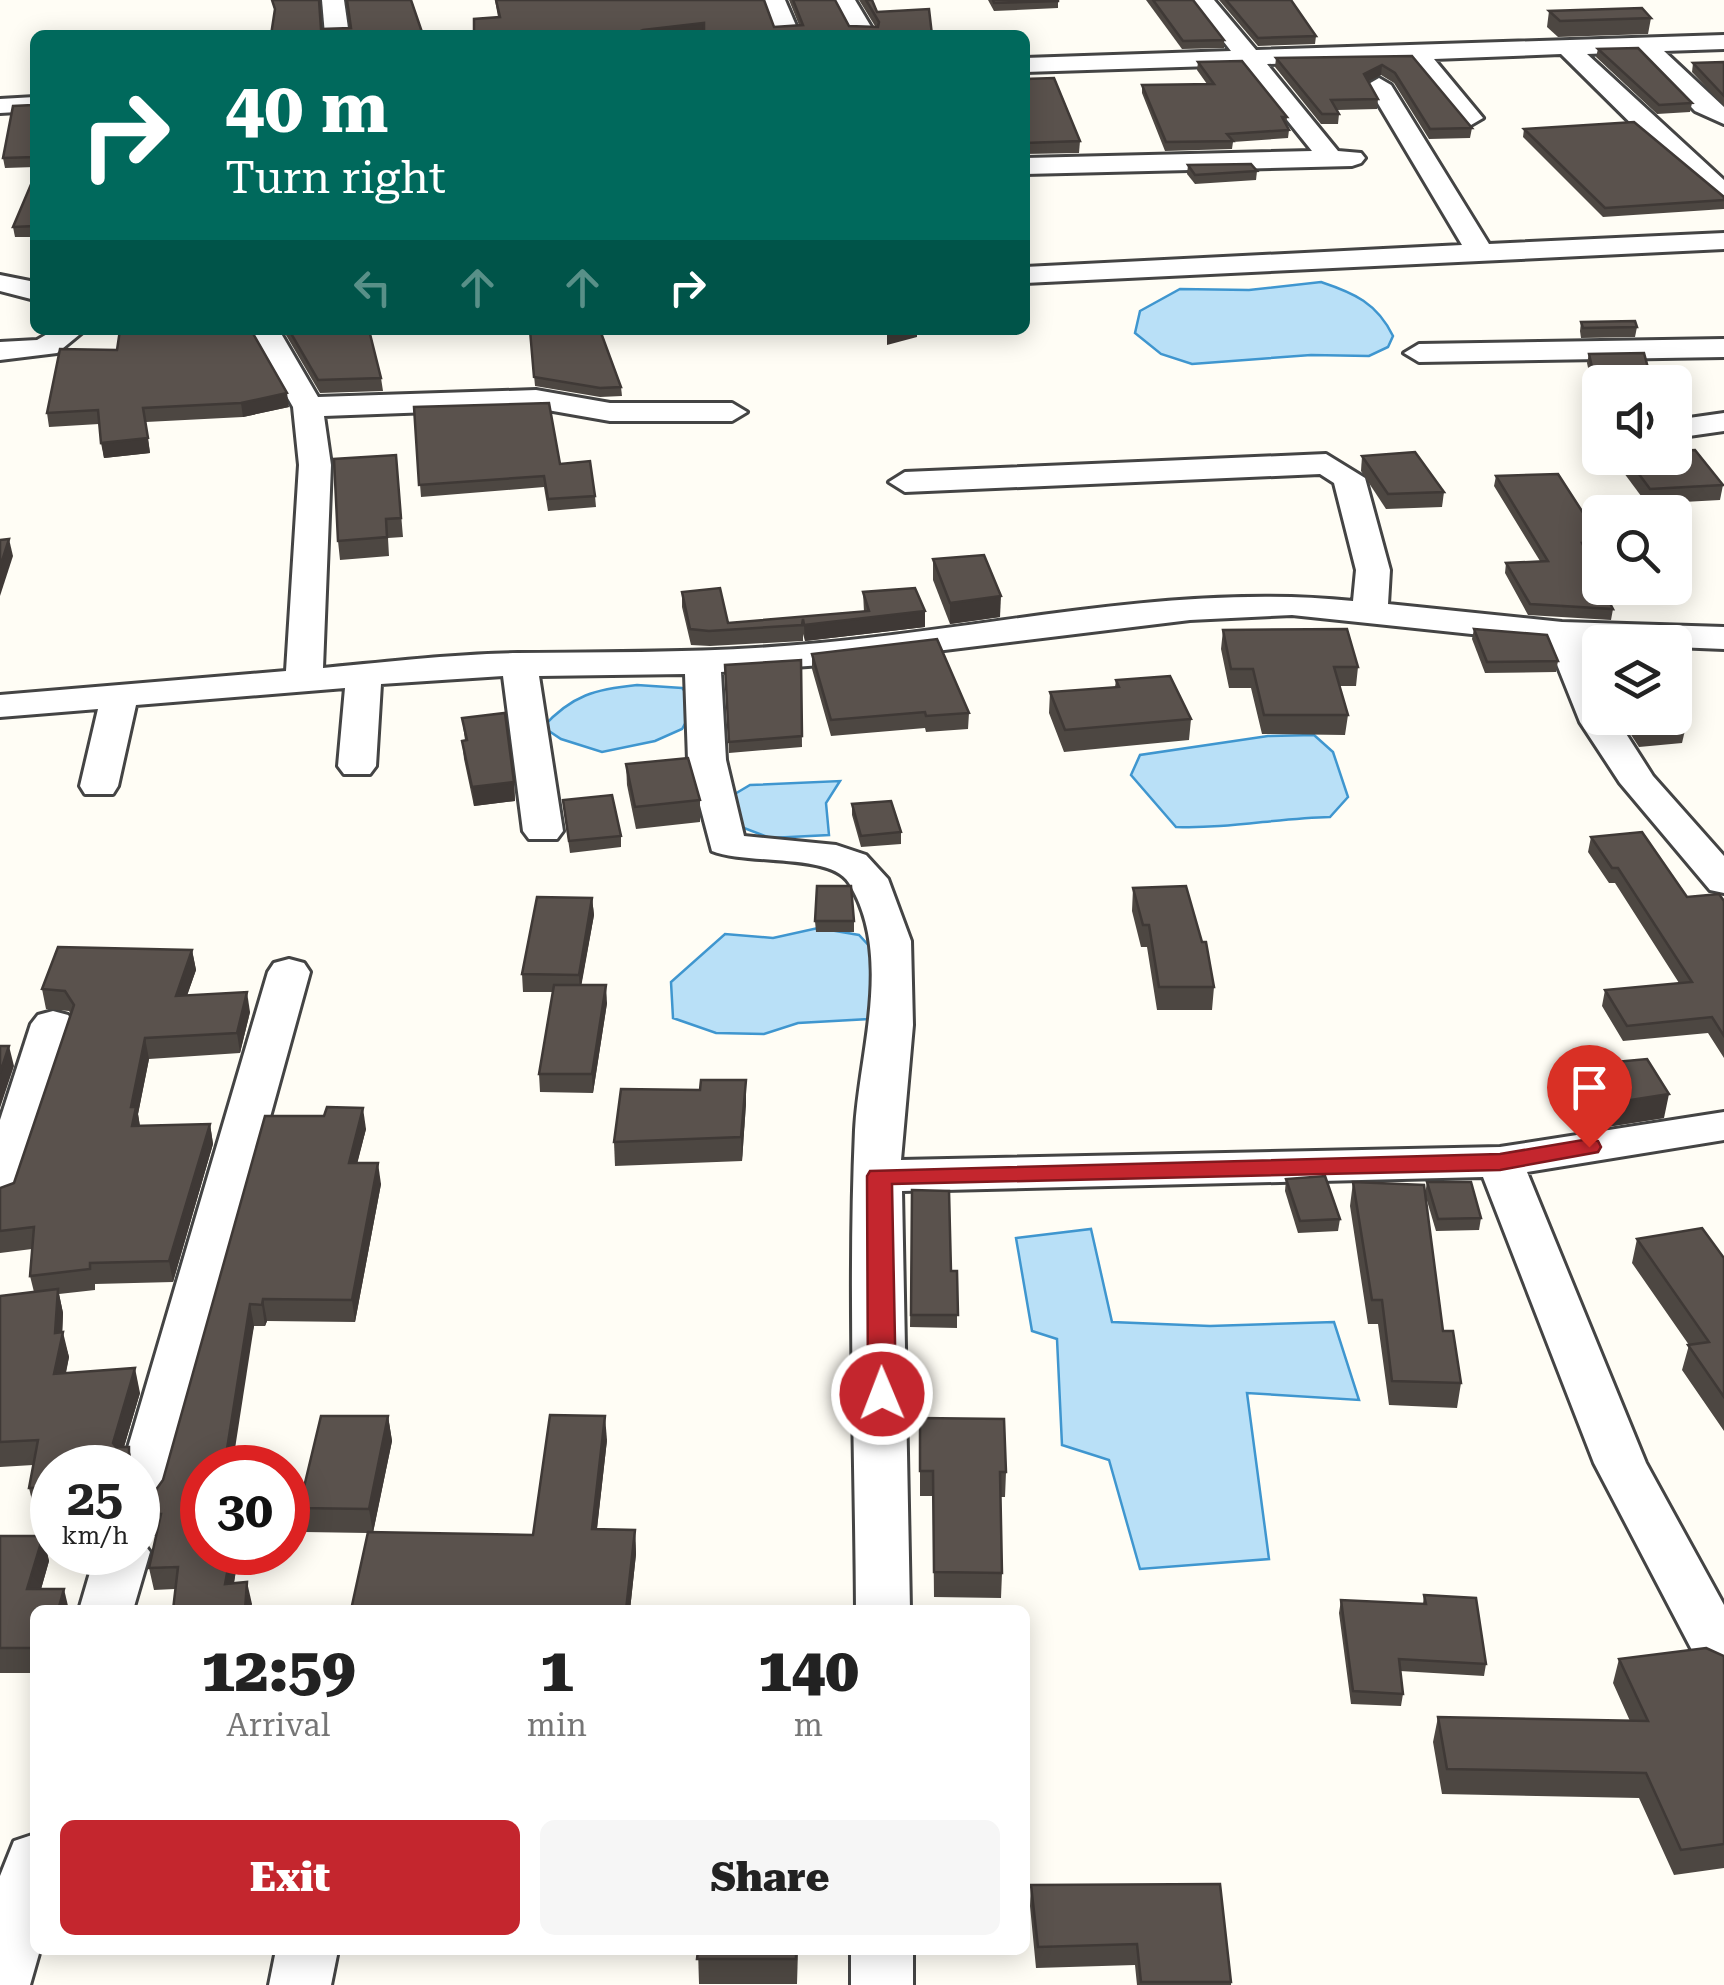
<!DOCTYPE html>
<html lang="en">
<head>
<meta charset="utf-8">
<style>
  body { margin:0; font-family:"Roboto Serif",serif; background:#f6f6f6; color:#222; height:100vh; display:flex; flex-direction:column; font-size:38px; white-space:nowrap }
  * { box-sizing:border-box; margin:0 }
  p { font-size:32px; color:#767676 }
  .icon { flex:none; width:55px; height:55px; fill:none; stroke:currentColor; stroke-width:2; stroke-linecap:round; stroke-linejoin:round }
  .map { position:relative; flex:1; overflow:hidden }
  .details { position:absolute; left:30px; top:1605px; width:1000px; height:350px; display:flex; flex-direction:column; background:#fff; border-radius:15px; box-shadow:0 5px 25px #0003 }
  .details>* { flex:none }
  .top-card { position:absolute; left:30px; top:30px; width:1000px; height:305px; border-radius:15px; box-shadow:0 5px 25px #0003; background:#00695c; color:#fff; overflow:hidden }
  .buttons { position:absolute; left:1582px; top:365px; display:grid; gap:20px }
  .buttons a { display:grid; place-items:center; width:110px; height:110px; border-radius:15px; background:#fff; box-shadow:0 5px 25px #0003; font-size:50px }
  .speed { position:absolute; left:30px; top:1445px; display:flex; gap:20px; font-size:50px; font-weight:700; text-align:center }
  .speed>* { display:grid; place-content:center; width:130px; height:130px; border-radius:50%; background:#fff; box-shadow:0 5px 25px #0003; line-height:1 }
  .speed small { font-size:25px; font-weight:400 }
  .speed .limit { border:15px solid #d22; background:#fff; color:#111 }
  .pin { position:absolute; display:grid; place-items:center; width:85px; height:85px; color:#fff; margin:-102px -42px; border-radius:50% 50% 50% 0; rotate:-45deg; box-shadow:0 0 10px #0007 }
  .pin .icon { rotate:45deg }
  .me { position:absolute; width:110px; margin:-55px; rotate:359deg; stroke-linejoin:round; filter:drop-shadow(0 0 8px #0008) }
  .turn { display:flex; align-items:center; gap:35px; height:210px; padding:0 30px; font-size:45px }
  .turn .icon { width:130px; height:130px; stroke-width:2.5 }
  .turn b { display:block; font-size:70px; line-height:85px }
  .lanes { display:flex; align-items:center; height:95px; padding:0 30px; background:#0003; justify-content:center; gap:50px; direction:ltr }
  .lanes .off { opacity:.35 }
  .eta { display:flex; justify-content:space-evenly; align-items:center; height:170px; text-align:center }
  .eta b { font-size:60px; font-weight:800; line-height:70px }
  .cta { display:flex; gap:20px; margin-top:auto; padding:20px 30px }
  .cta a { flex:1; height:115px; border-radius:15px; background:#c4262e; color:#fff; font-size:40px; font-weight:800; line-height:115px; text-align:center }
  .cta a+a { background:#f6f6f6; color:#222 }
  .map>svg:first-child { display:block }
  .water { fill:#b9e0f7; stroke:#3f96cf; stroke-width:2.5 }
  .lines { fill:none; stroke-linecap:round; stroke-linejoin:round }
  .street-casing { stroke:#444; stroke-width:6 }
  .street { fill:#fff; fill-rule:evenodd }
  .wall { fill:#4d4742 }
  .shaded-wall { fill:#3f3936 }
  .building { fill:#5a524d; stroke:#3f3936; stroke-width:2.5 }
  .route { fill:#c4262e; stroke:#7f191e; stroke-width:2.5 }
</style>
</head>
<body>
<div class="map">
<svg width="1724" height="1985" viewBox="0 0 1724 1985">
  <rect width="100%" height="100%" fill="#fffdf5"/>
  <g class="water">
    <path d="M1321 282C1354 293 1377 303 1393 336L1388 347 1369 356 1311 355 1192 364 1161 354 1135 333 1140 311 1180 289 1249 290Z"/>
    <path d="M637 685 682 688 696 704 682 729 655 741 602 752 561 739 543 727C572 695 596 689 637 685Z"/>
    <path d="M1314 735 1333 752 1348 797 1330 817C1278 818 1228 829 1176 827L1131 775 1140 755 1268 736Z"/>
    <path d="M840 781 826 803 829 835 770 838 736 825 728 798 750 785Z"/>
    <path d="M818 928 859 935 885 963 869 1019 798 1023 764 1034 716 1033 673 1018 671 982 725 934 773 938Z"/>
    <path d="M1091 1229 1112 1322 1210 1326 1334 1322 1359 1400 1247 1393 1269 1559 1140 1569 1109 1460 1062 1445 1057 1339 1032 1331 1016 1238Z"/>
  </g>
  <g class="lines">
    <defs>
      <g id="street">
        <path d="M322 0H344L349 35H325Z"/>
        <path d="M763 0H785L800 35H776Z"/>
        <path d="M833 0H855L876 35H852Z"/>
        <path d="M1191 0H1214L1256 50 1724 35V49L1664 51 1724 107V124L1695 111 1638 52 1587 54 1724 180V201L1715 199 1661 153 1561 54 1434 59 1483 118 1471 125 1462 123 1410 59 1267 64 1338 151 1361 153 1365 158 1361 163 1352 166 1025 174V158L1312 151 1243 65 1025 72V58L1231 51Z"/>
        <path d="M1379 78 1391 85 1489 244 1724 233V249L1025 283V267L1462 245 1367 85Z"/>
        <path d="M35 97V111L0 113V99Z"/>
        <path d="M0 275 35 282V300L0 291Z"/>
        <path d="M54 330H85L57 353 0 360V342L37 340Z"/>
        <path d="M249 330H279L318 397 536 390 610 403H732L747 412 732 421H610L536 408 324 416 331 465 323 668C387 662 453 654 518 653 619 652 719 653 820 643 996 627 1176 583 1353 601L1356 570 1334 483 1320 474 905 492 889 482 905 472 1326 454 1365 478 1390 570 1388 604 1562 622 1724 627V649L1675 647V642L1584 644 1600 681V718H1616L1653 776 1724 856V893L1710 890 1620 783 1580 722 1548 642 1292 615 1190 620 822 665 721 672 726 760 744 836 836 845 866 855 888 879 911 941 913 1025 901 1160 1500 1147 1724 1112V1140L1527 1172 1646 1463 1724 1605V1679L1704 1673 1594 1463 1483 1177 902 1191 910 1610H856C855 1451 848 1289 855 1130 859 1052 894 956 849 883 831 853 746 865 712 851L688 760 685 674 539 676 563 831 557 839H529L523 831 503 676 381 684 376 766 370 774H344L338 766 345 688 136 705 118 786 113 794H85L80 786 98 709 0 717V695L286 671 299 465 293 407Z"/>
        <path d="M1724 339V357L1419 362 1404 353 1419 344Z"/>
        <path d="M1724 413V431L1675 438V420Z"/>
        <path d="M289 959 304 963 310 972 164 1501 157 1515 138 1521V1468H122L268 972 274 963Z"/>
        <path d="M53 1011 68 1015 75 1024 23 1191 16 1202 0 1206V1120L31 1024 38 1015Z"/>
        <path d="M138 1536 150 1552 133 1610H79L96 1552H138Z"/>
        <path d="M35 1834V1950H40L30 1985H0V1876L14 1841Z"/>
        <path d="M276 1950H338L331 1985H269Z"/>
        <rect x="851" y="1950" width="62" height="35"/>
      </g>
    </defs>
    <use href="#street" class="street-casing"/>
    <use href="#street" class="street"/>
  </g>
  <g class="wall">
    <path d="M495 0H764L774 27 799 25 789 0H835L849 26H875L859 0H872L877 12 932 35H474L498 17Z"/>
    <path d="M988 0H1058V8L994 11Z"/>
    <path d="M1146 0H1193L1224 40V48L1182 49Z"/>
    <path d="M1219 0H1291L1316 36 1315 44 1258 46Z"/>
    <path d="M1549 11 1651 18 1648 34 1558 37 1547 27Z"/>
    <path d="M1598 49 1692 103 1690 112 1657 114 1596 57Z"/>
    <path d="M1412 56 1472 128 1470 138 1429 139 1394 83 1381 75 1368 81 1378 99 1377 109 1337 110 1339 114 1338 124H1321L1275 67 1276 58Z"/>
    <path d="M1198 62 1287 117 1286 125 1289 130 1288 138 1233 142 1232 149 1165 151 1142 93V85L1207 84 1197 70Z"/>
    <path d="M1724 62V106L1692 72 1693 63Z"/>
    <path d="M1025 79 1080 141 1079 153 1025 154Z"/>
    <path d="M35 102V167L5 168 3 158Z"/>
    <path d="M1524 129 1724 197V209L1603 217 1523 137Z"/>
    <path d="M1188 165 1257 171 1256 180 1195 184 1187 174Z"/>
    <path d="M35 175V237H15L13 227Z"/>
    <path d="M1581 322 1637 327 1635 337 1581 338 1580 331Z"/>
    <path d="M283 330H369L381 378 383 391 320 393Z"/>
    <path d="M530 330 621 387 622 396 600 397 535 386Z"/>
    <path d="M60 349 289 407 243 417 146 422 150 453 104 458 99 424 49 427 47 413Z"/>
    <path d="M1589 354 1651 379 1650 382H1600V386H1592L1587 363Z"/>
    <path d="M414 407 560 464 595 496 596 507 548 511 544 487 421 497Z"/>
    <path d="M396 455 403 537 388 538 389 556 340 560 338 541Z"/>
    <path d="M1362 456 1444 492 1442 507 1386 509 1361 471Z"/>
    <path d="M1623 458H1675L1723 485 1720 500 1647 504 1621 469Z"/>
    <path d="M1496 476 1600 539V552L1586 553 1613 609 1611 620 1528 615 1505 573 1506 563 1540 561 1494 486Z"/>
    <path d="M933 559 1000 617 950 624 933 580Z"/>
    <path d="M682 592 728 623 864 612 863 592 925 611V627L805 641 803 634V641L710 646 691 645 682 607Z"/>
    <path d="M1474 629 1558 661 1556 672 1485 673 1472 639Z"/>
    <path d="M1223 630 1358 667 1356 686H1339L1348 715 1345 735 1262 734 1251 688H1229L1221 649Z"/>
    <path d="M1593 631 1600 642V672L1590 648Z"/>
    <path d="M812 654 969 713 968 729 926 732 925 728 831 736 812 669Z"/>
    <path d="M801 660 802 747 729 753 725 665Z"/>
    <path d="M1116 680 1191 719 1189 740 1064 752 1049 713 1050 692 1115 687Z"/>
    <path d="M462 718 514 782 515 801 474 806 464 759 462 741 465 740Z"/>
    <path d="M1620 718H1675L1686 726 1682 743 1639 747Z"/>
    <path d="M626 764 700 800V822L636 829 627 785Z"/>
    <path d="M852 804 901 832V844L861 847 852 815Z"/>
    <path d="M564 811 621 836V847L570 853Z"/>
    <path d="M1591 837 1687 897 1724 901V1058L1708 1033 1623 1041 1602 1006 1605 990 1679 983 1615 883H1609L1588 852Z"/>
    <path d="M1133 888 1214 987 1212 1010H1157L1147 947H1141L1132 911Z"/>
    <path d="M592 898 594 915 581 985 607 1003 593 1093 540 1092 539 1074 553 992H523L522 974Z"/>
    <path d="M815 921H854V932H816Z"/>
    <path d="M192 950 196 970 187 995 250 1012 240 1053 149 1059 138 1114 140 1126 210 1124 213 1144 173 1282 95 1284V1290L59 1294 63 1313 62 1333 69 1357 66 1373 140 1393 124 1447H129L133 1468H52V1512L35 1513 29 1488 33 1465 0 1467V1296L34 1292 30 1276 32 1249 0 1253V1188L14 1183 71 1014 69 1011 46 1009 42 989Z"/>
    <path d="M1582 1065 1664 1118 1600 1128 1577 1088Z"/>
    <path d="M746 1103 742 1161 615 1166 614 1142Z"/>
    <path d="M324 1116 366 1129 357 1163 381 1184 355 1322 267 1321 265 1326H254L202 1552H239L234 1583 252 1604 175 1589 154 1590 149 1568 156 1536H152L147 1514Z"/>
    <path d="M1286 1179 1340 1219 1338 1231 1298 1233 1285 1191Z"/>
    <path d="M1353 1182 1443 1331 1461 1383 1457 1408 1389 1405 1378 1324H1368L1350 1206Z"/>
    <path d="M1427 1182 1481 1218 1479 1230 1436 1231 1425 1194Z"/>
    <path d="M912 1190 951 1271H957V1328L910 1327Z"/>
    <path d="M1637 1239 1724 1258V1431L1682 1370 1689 1345 1632 1263Z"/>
    <path d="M388 1416 392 1441 373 1532 533 1535 607 1440 597 1529 635 1530 636 1554 630 1610H351L368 1533 304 1532 299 1508Z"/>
    <path d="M920 1418 1006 1472 1005 1497H1000L1002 1573 1001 1598 934 1597 933 1496H920Z"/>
    <path d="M0 1536H43L49 1561 35 1610V1673H0Z"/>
    <path d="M1424 1595 1486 1664 1484 1676 1400 1671 1403 1694 1401 1706 1351 1704 1339 1613 1341 1600 1423 1604Z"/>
    <path d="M1724 1656V1868L1674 1875 1639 1798 1442 1794 1433 1742 1438 1717 1630 1721 1613 1683 1619 1659Z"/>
    <path d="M1031 1885 1231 1982V1985H1137L1135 1965 1036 1968 1030 1906Z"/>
    <path d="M698 1950H798L797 1984H699Z"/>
  </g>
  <g class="shaded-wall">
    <path d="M704 23 705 34 632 35 643 30Z"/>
    <path d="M1382 65 1381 75 1363 84 1364 74Z"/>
    <path d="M894 330H917V337L887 345V332Z"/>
    <path d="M287 393 289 407 243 417 241 403Z"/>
    <path d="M143 408 150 453 104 458 101 443Z"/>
    <path d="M9 539 13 556 0 596V567Z"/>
    <path d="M1001 596 1000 617 950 624V603Z"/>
    <path d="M925 611V627L805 641 804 625Z"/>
    <path d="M514 782 515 801 474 806 472 787Z"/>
    <path d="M592 898 594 915 580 993 579 975Z"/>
    <path d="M192 950 196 970 180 1016 176 996Z"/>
    <path d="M606 985 607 1003 593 1093 592 1074Z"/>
    <path d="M247 992 250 1012 240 1053 237 1033Z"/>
    <path d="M145 1038 149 1059 138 1114 140 1127 132 1126 131 1107Z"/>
    <path d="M9 1046 14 1066 0 1108V1073Z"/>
    <path d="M746 1080V1103L742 1161 741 1137Z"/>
    <path d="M1669 1094 1664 1118 1600 1128 1605 1104Z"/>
    <path d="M363 1108 366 1129 352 1184 349 1163Z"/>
    <path d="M210 1124 213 1144 173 1282 169 1261Z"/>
    <path d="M378 1163 381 1184 355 1322 352 1300Z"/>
    <path d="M58 1289 63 1313 62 1340 63 1332 69 1357 60 1398 54 1374Z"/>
    <path d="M263 1299 267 1321 265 1326 262 1305Z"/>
    <path d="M250 1304 254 1326 232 1468H224Z"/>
    <path d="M135 1368 140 1393 118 1467 113 1443Z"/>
    <path d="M388 1416 392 1441 373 1533 369 1509Z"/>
    <path d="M605 1416 607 1440 594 1554 592 1529Z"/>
    <path d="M129 1447 133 1468H129Z"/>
    <path d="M635 1530 636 1554 630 1610H626Z"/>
    <path d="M43 1536 49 1561 34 1614 27 1589Z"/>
    <path d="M231 1552H239L230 1606 225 1584Z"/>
    <path d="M247 1582 252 1604 251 1610H245Z"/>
    <path d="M64 1589 69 1610H58Z"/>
  </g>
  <g class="building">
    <path d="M272 0H319L321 29 351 28 347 0H411L423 35H271L275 9Z"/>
    <path d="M496 0H764L774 27 803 25 793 0H835L849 26 878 27 879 22 866 0H872L877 12 929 9 932 35H704V23L643 30 632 35H474V19L500 17Z"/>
    <path d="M993 0H1058V1L994 3Z"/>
    <path d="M1153 0H1193L1224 40 1183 41Z"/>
    <path d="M1226 0H1291L1316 36 1258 38Z"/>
    <path d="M1642 8 1651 18 1560 21 1549 11Z"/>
    <path d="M1638 48 1692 103 1659 105 1598 49Z"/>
    <path d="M1412 56 1472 128 1430 129 1395 73 1382 65 1364 74 1378 99 1331 100 1339 114H1322L1276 58Z"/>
    <path d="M1242 61 1287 117H1282L1289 130 1227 134 1233 141 1166 142 1142 85 1214 84 1198 62Z"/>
    <path d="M1724 62V96L1693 63Z"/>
    <path d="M1054 78 1080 141 1025 143V79Z"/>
    <path d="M35 102V157L3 158 13 106 33 105Z"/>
    <path d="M1634 122 1724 197V200L1605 208 1524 129Z"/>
    <path d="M1251 164 1257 171 1195 175 1188 165Z"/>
    <path d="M35 175V226L13 227Z"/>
    <path d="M1635 321 1637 327 1583 328 1581 322Z"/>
    <path d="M120 330H251L287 393 241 403 143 408 148 438 101 443 98 410 47 413 60 349 117 350Z"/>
    <path d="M289 330H369L381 378 318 380Z"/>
    <path d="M530 330H600L621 387 600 388 534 377Z"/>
    <path d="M1644 353 1651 379 1594 376 1589 354Z"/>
    <path d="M549 403 560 464 590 461 595 496 548 499 544 476 419 485 414 407Z"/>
    <path d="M1695 450 1723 485 1650 489 1627 458H1675V451Z"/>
    <path d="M1415 452 1444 492 1388 494 1362 456Z"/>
    <path d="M396 455 401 518 386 519 387 537 338 541 334 459Z"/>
    <path d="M1558 474 1600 539V542L1582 543 1600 582V588H1602L1613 609 1530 604 1506 563 1548 561 1496 476Z"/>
    <path d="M9 539 0 567V540Z"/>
    <path d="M984 555 1001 596 950 603 933 559Z"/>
    <path d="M720 588 728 623 869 611 863 592 915 588 925 611 804 625 803 619 802 625 709 631 690 629 682 592Z"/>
    <path d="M1347 629 1358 667H1334L1348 715H1264L1253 669H1231L1223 630Z"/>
    <path d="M1474 629 1547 635 1558 661 1487 662Z"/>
    <path d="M1626 630 1632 642H1600V648L1593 631Z"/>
    <path d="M937 639 969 713 926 716 925 712 831 720 812 654Z"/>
    <path d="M801 660 802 736 729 742 725 665Z"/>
    <path d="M1170 676 1191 719 1065 730 1050 692 1119 687 1116 680Z"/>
    <path d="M1675 706 1686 726 1642 730 1634 718H1675Z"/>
    <path d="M505 713 514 782 472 787 462 741 467 740 462 718Z"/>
    <path d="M688 758 700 800 635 807 626 764Z"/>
    <path d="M612 795 621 836 569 841 563 800Z"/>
    <path d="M891 801 901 832 861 836 852 804Z"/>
    <path d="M1642 832 1687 897 1719 894 1724 901V1036L1712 1017 1627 1026 1605 990 1692 982 1618 868H1612L1591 837Z"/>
    <path d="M817 886H851L854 921H815Z"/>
    <path d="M1186 886 1202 942H1206L1214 987H1159L1149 925H1143L1133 888Z"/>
    <path d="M537 897 592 898 579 975 522 974Z"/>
    <path d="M58 947 192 950 176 996 247 992 237 1033 145 1038 131 1107H136L132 1126 210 1124 169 1261 90 1263V1269L30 1276 34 1227 0 1231V1188L14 1183 74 1005 65 991 42 989Z"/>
    <path d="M554 985H606L592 1074H539Z"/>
    <path d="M0 1046H9L0 1073Z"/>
    <path d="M1647 1059 1669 1094 1605 1104 1582 1065Z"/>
    <path d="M701 1080H746L741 1137 614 1142 621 1089 700 1090Z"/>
    <path d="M327 1107 363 1108 349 1163H378L352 1300 263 1299 262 1305 250 1304 224 1468H202V1552H231L225 1584 247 1582 245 1610H173L178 1567 149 1568 161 1514H147L150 1498 163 1480 265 1116H324Z"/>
    <path d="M1325 1176 1340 1219 1300 1221 1286 1179Z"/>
    <path d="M1353 1182 1424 1185 1443 1331H1453L1461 1383 1392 1381 1382 1300H1372Z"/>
    <path d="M1427 1182H1471L1481 1218 1438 1219Z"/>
    <path d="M912 1190 949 1191 951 1271H957L958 1315H911Z"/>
    <path d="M1702 1228 1724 1258V1397L1688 1345 1709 1342 1637 1239Z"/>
    <path d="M58 1289 55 1333 63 1332 54 1374 135 1368 113 1443 116 1447H129V1468H52V1487L29 1488 38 1440 0 1442V1296Z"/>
    <path d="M550 1415 605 1416 592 1529 635 1530 626 1610H351L368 1532 533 1535Z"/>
    <path d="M321 1416H388L369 1509 299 1508Z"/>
    <path d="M920 1418 1004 1419 1006 1472H1000L1002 1573 934 1572 933 1471H920Z"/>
    <path d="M0 1536H43L27 1589H64L58 1610H35V1648H0Z"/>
    <path d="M1424 1595 1476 1598 1486 1664 1399 1659 1403 1694 1353 1691 1341 1600 1426 1604Z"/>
    <path d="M1706 1648 1724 1656V1844L1681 1850 1646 1773 1447 1769 1438 1717 1648 1721 1619 1659Z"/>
    <path d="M1220 1884 1231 1982H1141L1137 1944 1038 1947 1031 1885Z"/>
    <path d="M698 1950H796V1959H697Z"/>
  </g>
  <path class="route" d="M1589 1139 1598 1141 1601 1147 1598 1152 1500 1170 892 1184 896 1394 882 1403 868 1394 867 1176 870 1171 1500 1154Z"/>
</svg>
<div class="buttons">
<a><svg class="icon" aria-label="sound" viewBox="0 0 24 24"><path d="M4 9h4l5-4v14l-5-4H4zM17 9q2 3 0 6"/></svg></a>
<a><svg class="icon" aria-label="search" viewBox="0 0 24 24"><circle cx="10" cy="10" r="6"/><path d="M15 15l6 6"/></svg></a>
<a><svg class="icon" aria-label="layers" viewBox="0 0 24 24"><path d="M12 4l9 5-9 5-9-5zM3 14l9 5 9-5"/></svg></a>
</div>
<div class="speed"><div>25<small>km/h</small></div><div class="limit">30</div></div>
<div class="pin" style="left:1589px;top:1147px;background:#d93025"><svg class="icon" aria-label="arrive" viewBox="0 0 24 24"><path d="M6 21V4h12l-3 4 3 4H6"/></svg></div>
<svg class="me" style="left:882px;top:1394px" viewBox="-20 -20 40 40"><circle r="17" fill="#c4262e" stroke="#fff" stroke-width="3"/><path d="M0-11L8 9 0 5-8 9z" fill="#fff"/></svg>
<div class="top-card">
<div class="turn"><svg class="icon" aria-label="right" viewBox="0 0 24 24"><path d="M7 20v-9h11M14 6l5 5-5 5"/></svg><div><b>40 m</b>Turn right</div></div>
<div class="lanes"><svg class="icon off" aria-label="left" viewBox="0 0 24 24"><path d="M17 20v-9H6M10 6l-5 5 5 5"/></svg><svg class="icon off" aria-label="ahead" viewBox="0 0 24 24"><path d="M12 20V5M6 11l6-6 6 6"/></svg><svg class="icon off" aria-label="ahead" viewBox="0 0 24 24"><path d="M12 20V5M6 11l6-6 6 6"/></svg><svg class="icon" aria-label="right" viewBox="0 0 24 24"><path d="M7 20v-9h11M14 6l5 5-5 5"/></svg></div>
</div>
<section class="details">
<div class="eta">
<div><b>12:59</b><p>Arrival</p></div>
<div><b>1</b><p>min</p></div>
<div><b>140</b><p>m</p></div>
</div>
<div class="cta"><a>Exit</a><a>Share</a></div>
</section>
</div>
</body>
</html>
